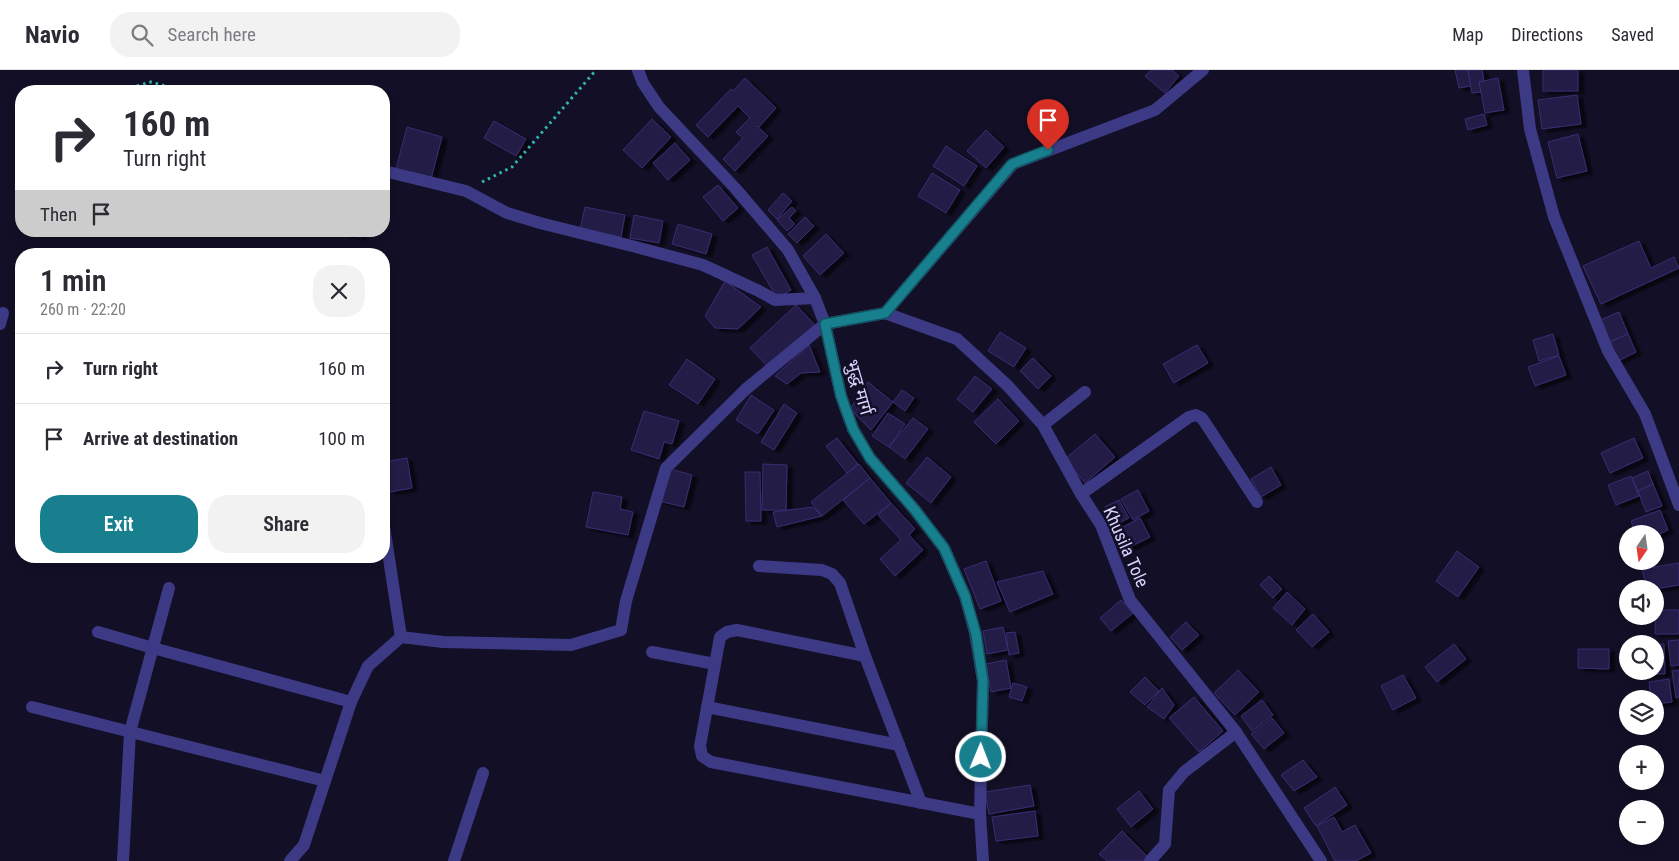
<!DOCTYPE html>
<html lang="en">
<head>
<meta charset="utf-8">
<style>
  body { margin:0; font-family:"Roboto Condensed","Noto Sans Devanagari",sans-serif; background:#f2f2f3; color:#2b2b33; height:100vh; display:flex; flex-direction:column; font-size:19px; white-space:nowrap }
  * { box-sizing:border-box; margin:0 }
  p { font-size:16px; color:#7c7c81 }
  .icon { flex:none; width:28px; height:28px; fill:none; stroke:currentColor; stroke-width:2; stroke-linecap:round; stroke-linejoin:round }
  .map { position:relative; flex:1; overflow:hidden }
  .details { position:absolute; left:15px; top:178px; width:375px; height:315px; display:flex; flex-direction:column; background:#fff; border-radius:20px; box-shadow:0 2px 8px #0003 }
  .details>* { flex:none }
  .banner { position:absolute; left:15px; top:15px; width:375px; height:152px; border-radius:20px; box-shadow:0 2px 8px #0003; background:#fff; color:#2b2b33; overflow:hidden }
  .needle { width:32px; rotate:193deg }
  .controls { position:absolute; left:1619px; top:455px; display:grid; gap:10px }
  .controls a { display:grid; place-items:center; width:45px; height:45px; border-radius:50%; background:#fff; box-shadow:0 2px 8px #0003; font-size:25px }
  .pin { position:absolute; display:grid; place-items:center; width:42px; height:42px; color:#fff; margin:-51px -21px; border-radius:50% 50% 50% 0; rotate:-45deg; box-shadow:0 0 5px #0007 }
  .pin .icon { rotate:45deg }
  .me { position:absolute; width:55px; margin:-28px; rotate:1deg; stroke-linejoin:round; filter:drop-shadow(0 0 4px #0008) }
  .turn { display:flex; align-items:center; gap:18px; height:105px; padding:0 25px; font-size:22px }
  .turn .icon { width:65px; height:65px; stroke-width:2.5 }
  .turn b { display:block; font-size:35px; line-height:42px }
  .then { display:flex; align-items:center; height:48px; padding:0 25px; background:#0003; gap:10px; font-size:19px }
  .round { display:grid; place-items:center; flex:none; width:52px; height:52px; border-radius:20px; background:#f2f2f3 }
  .head { display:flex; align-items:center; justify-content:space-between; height:85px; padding:0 25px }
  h1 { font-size:30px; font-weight:600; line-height:38px }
  .primary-button { display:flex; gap:10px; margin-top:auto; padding:10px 25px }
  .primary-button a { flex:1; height:58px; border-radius:20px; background:#187f8f; color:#fff; font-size:20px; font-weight:600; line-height:58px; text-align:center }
  .primary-button a+a { background:#f2f2f3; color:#2b2b33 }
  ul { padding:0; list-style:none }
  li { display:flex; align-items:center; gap:15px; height:70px; padding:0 25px; border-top:1px solid #e1e1e2 }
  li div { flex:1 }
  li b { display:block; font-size:19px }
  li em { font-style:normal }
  header { display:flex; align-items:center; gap:30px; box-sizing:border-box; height:70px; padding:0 25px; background:#fff; border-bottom:1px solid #e1e1e2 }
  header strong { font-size:24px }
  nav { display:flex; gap:28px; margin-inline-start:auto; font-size:18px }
  .search { width:350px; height:45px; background:#f2f2f3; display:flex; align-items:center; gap:12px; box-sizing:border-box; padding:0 18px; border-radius:20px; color:#7c7c81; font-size:19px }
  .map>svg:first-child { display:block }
  .building { fill:#241b47; stroke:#3b2d73; filter:url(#shadow) }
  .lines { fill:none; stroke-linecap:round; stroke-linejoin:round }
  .path { stroke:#2fb8b0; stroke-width:3; stroke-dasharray:2.5 4; stroke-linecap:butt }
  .minor { stroke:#3d3a85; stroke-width:12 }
  .tertiary { stroke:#3d3a85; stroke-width:12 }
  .route-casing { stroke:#10535d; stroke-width:12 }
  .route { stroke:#187f8f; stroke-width:9 }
  .labels { text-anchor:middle; stroke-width:5; stroke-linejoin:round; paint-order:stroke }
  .street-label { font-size:18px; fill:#d9d4ff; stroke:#130f26 }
</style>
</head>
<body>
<header>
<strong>Navio</strong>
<div class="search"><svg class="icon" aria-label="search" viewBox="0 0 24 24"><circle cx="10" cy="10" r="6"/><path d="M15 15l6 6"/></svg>Search here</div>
<nav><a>Map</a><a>Directions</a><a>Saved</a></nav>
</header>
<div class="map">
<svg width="1679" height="791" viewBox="0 0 1679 791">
  <defs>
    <filter id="shadow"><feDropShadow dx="5.5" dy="3" stdDeviation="1" flood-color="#0009"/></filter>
  </defs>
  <rect width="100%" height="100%" fill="#130f26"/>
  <g class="building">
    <path d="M1151 0H1172L1179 6 1165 23 1145 6Z"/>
    <path d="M1455 0H1468L1471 16 1459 18Z"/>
    <path d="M1468 0H1482L1484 11 1479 12 1481 22 1472 23Z"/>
    <rect x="1543" y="0" width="35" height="21"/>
    <path d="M745 8 776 38 759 57 757 56 768 66 735 101 723 89 743 68 736 62 750 48 738 36 708 67 696 55 731 19 733 21Z"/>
    <path d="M1498 8 1504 40 1485 43 1479 12Z"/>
    <path d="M1577 25 1581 54 1542 59 1538 30Z"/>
    <path d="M1484 44 1487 55 1468 60 1465 49Z"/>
    <path d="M652 49 671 67 642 98 623 80Z"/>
    <path d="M494 51 526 69 516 86 484 68Z"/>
    <path d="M407 57 442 67 431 109 396 99Z"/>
    <path d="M986 60 1004 77 986 98 967 81Z"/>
    <path d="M1578 64 1587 101 1557 108 1548 72Z"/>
    <path d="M675 73 690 90 668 110 653 93Z"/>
    <path d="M946 76 977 96 964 116 933 96Z"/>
    <path d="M932 103 960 120 946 143 918 126Z"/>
    <path d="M718 115 738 138 723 151 703 127Z"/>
    <path d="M783 123 792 131 777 149 768 140Z"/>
    <path d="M585 137 625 145 621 167 580 159Z"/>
    <path d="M792 137 796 141 789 148 795 154 787 161 777 150Z"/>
    <path d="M634 145 663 151 659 173 630 168Z"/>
    <path d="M805 147 814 156 797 173 788 164Z"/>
    <path d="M678 154 712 164 706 184 672 174Z"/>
    <path d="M345 161H362L361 167 344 165Z"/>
    <path d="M826 164 844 183 820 205 803 186Z"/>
    <path d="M1639 171 1651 198 1674 187 1679 198 1601 234 1583 196Z"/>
    <path d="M767 177 791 220 777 228 752 185Z"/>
    <path d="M725 211 761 237 738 259 715 258 705 246Z"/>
    <path d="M796 235 815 255 769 298 750 278Z"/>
    <path d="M1619 242 1628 264 1610 272 1600 250Z"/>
    <path d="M1000 262 1026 278 1014 297 988 281Z"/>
    <path d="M1553 264 1559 285 1539 291 1533 270Z"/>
    <path d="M1628 264 1636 282 1618 291 1610 272Z"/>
    <path d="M809 275 820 302 801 303 787 314 775 306Z"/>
    <path d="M1197 275 1208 293 1174 313 1163 294Z"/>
    <path d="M1559 286 1566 305 1535 316 1528 297Z"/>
    <path d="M1033 288 1051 306 1038 319 1020 301Z"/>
    <path d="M687 289 715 309 698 334 669 315Z"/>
    <path d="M975 306 992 319 973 342 957 329Z"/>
    <path d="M868 312 893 332 871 360 850 339Z"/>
    <path d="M902 320 914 328 905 341 893 332Z"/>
    <path d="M751 325 774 340 758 364 736 350Z"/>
    <path d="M998 329 1019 351 996 374 974 352Z"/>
    <path d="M784 334 797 343 774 380 761 372Z"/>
    <path d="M644 341 679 351 672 374 664 372 659 389 631 380Z"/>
    <path d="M888 343 905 354 889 377 872 366Z"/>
    <path d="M913 348 928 359 905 389 889 377Z"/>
    <path d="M1095 364 1115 387 1085 413 1065 389Z"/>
    <path d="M837 368 858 394 847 403 826 376Z"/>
    <path d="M1634 368 1643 388 1610 403 1601 383Z"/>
    <path d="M927 387 951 407 931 433 906 413Z"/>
    <path d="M407 388 412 418 390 422 384 392Z"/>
    <path d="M763 394 787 395 786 440H762Z"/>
    <path d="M859 394 870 408 822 446 811 432Z"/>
    <path d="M1271 397 1281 415 1261 427 1251 409Z"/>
    <path d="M666 398 692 405 684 437 659 431Z"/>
    <path d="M1648 401 1653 414 1638 421 1632 408Z"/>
    <path d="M745 402H760L761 451H746Z"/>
    <path d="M1631 406 1639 426 1616 435 1608 415Z"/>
    <path d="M870 408 891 433 864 454 843 430Z"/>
    <path d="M1653 414 1662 436 1646 442 1638 421Z"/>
    <path d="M1138 420 1149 441 1133 450 1121 429Z"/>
    <path d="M593 422 622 427 620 439 633 442 628 465 586 457Z"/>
    <path d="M1119 430 1129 448 1115 455 1105 437Z"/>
    <path d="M891 433 915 459 909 465 923 480 895 506 880 489 901 470 878 445Z"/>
    <path d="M813 437 822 446 777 457 773 442Z"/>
    <path d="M1660 440 1668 460 1655 466V464H1636L1631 451Z"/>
    <path d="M1140 448 1150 467 1126 479 1117 460Z"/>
    <path d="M1457 481 1479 497 1458 527 1436 511Z"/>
    <path d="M986 491 1001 531 980 539 964 499Z"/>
    <path d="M1679 493V515L1655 519H1647L1642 499Z"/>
    <path d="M1043 501 1053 524 1010 542 997 512Z"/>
    <path d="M1269 506 1282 519 1273 528 1260 515Z"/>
    <path d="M1287 522 1305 539 1292 555 1273 538Z"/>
    <path d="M1121 530 1133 543 1111 561 1100 548Z"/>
    <path d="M1656 540H1679V564H1655Z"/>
    <path d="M1313 544 1329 562 1312 577 1296 560Z"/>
    <path d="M1186 552 1199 565 1182 580 1170 567Z"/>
    <path d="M1003 557 1008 580 987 584 983 561Z"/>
    <path d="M1015 562 1019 583 1009 585 1006 563Z"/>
    <path d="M1679 570V595L1671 596 1668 571Z"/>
    <path d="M1454 574 1466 589 1437 612 1425 597Z"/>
    <path d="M1655 574H1664L1665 604H1627L1626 575H1628V601H1655Z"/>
    <path d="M1578 579H1609V599L1578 598Z"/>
    <path d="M1006 590 1011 618 991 622 986 594Z"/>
    <path d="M1238 600 1259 622 1235 645 1214 623Z"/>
    <path d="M1679 600V627L1676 628 1672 601Z"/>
    <path d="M1403 605 1416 628 1393 640 1381 616Z"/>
    <path d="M1145 607 1159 621 1145 635 1130 622Z"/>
    <path d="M1669 609 1672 632 1655 634V629H1651L1649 612Z"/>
    <path d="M1013 613 1027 617 1022 631 1009 627Z"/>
    <path d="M1162 618 1174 635 1164 649 1147 637Z"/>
    <path d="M1194 627 1223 661 1199 682 1169 648Z"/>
    <path d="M1262 630 1273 645 1252 661 1241 646Z"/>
    <path d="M1272 648 1284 663 1264 679 1251 664Z"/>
    <path d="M1303 690 1317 707 1294 721 1281 705Z"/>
    <path d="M1030 715 1034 736 989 744 985 722Z"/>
    <path d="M1335 717 1347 735 1316 756 1304 738Z"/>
    <path d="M1139 721 1153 739 1131 757 1117 739Z"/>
    <path d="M1035 741 1038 766 996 771 992 747Z"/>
    <path d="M1334 747 1342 762 1355 755 1371 783 1356 791H1335L1317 756Z"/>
    <path d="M1122 761 1148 787 1144 791H1107L1099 784Z"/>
  </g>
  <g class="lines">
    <g class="path">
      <path d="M118 21 151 12 184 21"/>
      <path d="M482 112 512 97 596 0"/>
    </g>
    <g class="minor">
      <path d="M1523 0 1530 59 1554 147 1608 281 1645 344 1679 435"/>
      <path d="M384 101 466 121 507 143 540 153 636 177 703 195 759 221 775 230 815 228"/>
      <path d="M885 243 957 269 1008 316 1043 355 1081 424 1101 455 1130 530 1236 662 1321 791"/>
      <path d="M0 254 3 243"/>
      <path d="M1043 355 1085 322"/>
      <path d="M1081 424 1189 347 1196 345 1202 348 1257 432"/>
      <path d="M384 456 401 567 443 572 571 575 621 560 626 531 666 398 746 319 825 254 885 243 1013 94 1155 40 1203 0"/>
      <path d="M759 496 822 500 832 504 840 513 865 586 921 733"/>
      <path d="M98 562 153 578 351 632"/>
      <path d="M652 582 715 594"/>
      <path d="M865 586 737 560 727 562 720 567 700 676 702 686 711 692 980 744"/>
      <path d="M32 637 325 711"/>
      <path d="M707 637 899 675"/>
      <path d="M123 791 130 662 169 518"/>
      <path d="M290 791 304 775 351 632 368 596 401 567"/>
      <path d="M454 791 483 703"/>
      <path d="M1150 791 1165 774 1169 720 1184 702 1236 662"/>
    </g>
    <path class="tertiary" d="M638 0 643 13 659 37 735 118 788 180 815 228 825 254 841 326 853 359 870 388 915 440 944 478 965 526 975 563 983 611 980 744 983 791"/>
  </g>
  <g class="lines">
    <defs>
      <path id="route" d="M981 687 983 611 976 564 965 526 944 478 915 440 870 388 853 359 841 326 825 254 885 243 1012 94 1048 80"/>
    </defs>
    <use href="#route" class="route-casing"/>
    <use href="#route" class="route"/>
  </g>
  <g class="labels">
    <g class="street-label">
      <text transform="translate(859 317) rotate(74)" y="6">भुद्ध मार्ग</text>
      <text transform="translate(1126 477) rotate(66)" y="6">Khusila Tole</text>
    </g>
  </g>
</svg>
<div class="controls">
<a><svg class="needle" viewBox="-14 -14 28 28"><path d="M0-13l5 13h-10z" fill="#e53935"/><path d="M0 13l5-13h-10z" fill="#7c7c81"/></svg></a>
<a><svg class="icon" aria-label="sound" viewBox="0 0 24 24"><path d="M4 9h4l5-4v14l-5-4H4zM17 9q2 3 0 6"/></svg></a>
<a><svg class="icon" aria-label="search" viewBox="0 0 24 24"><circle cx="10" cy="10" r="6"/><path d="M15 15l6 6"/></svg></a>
<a><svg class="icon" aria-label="layers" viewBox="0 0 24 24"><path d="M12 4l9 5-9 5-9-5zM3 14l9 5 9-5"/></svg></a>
<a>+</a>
<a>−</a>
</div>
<div class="pin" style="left:1048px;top:80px;background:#d93025"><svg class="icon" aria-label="arrive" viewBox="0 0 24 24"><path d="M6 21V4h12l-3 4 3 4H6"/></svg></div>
<svg class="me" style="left:981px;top:687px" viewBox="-20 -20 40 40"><circle r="17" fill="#187f8f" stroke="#fff" stroke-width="3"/><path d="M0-11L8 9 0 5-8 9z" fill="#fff"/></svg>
<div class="banner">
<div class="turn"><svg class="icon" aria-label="right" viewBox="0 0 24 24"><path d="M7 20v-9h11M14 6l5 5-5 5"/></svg><div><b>160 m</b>Turn right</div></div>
<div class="then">Then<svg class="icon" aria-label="arrive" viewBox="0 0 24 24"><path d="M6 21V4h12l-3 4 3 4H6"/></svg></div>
</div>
<section class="details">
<div class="head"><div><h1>1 min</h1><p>260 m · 22:20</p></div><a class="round"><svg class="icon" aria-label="close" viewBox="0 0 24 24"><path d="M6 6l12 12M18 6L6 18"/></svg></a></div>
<ul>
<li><svg class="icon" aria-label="right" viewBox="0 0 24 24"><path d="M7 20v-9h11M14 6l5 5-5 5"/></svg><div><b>Turn right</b></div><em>160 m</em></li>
<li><svg class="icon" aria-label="arrive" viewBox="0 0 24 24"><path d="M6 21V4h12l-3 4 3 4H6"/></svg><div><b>Arrive at destination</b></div><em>100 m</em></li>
</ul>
<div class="primary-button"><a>Exit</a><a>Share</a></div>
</section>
</div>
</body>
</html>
